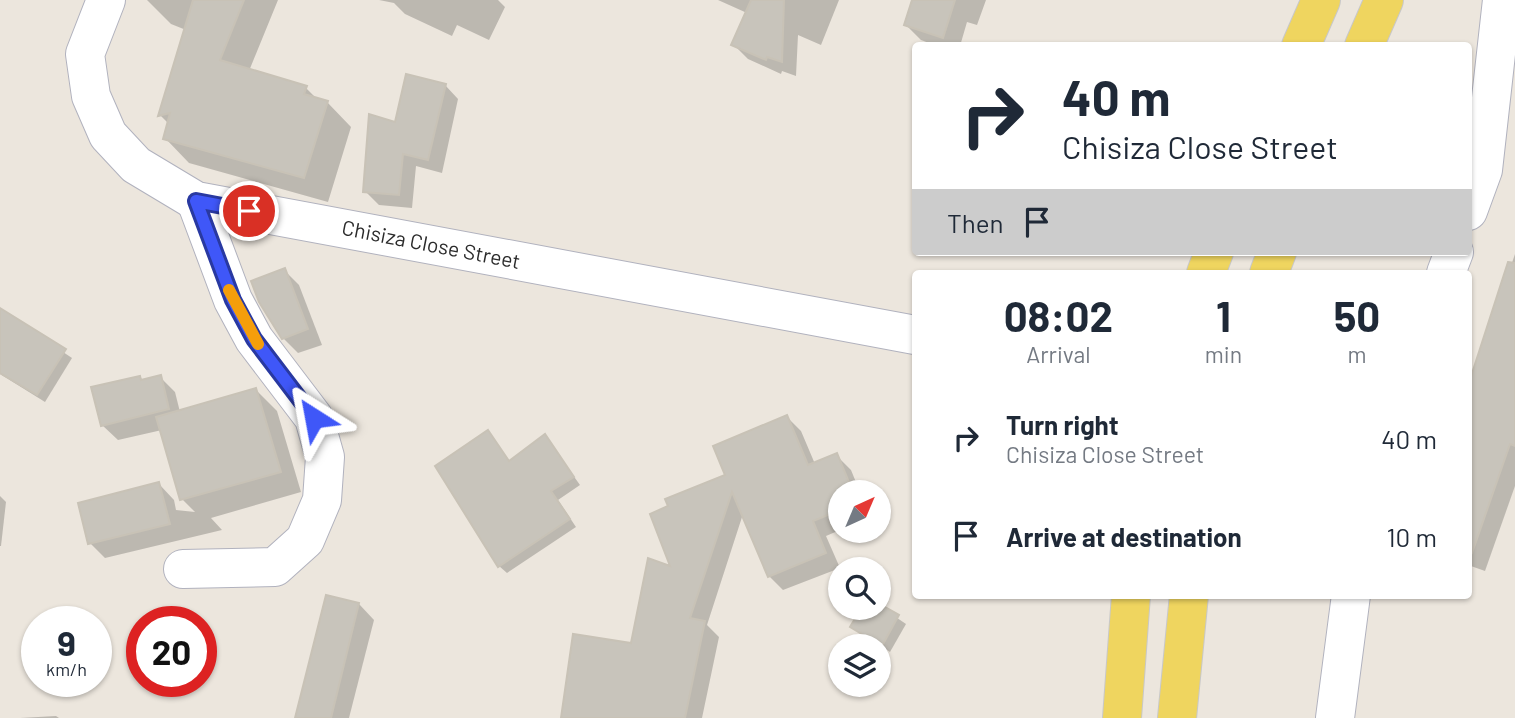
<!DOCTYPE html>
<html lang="en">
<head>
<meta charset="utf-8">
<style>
  body { margin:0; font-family:Barlow,sans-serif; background:#f2f2f3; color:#1f2937; height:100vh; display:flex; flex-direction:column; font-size:26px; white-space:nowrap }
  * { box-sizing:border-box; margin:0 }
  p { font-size:23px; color:#747a83 }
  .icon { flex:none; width:38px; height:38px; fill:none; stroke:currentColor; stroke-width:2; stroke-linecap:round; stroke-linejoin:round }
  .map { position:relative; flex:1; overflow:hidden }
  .drawer { position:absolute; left:912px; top:270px; width:560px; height:329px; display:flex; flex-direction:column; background:#fff; border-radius:7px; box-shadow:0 2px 5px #0004 }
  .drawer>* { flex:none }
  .banner { position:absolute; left:912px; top:42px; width:560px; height:214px; border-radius:7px; box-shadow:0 2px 5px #0004; background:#fff; color:#1f2937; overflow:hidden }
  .needle { width:46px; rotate:44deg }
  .tools { position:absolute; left:828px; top:480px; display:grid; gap:14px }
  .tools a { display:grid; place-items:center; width:63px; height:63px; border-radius:50%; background:#fff; box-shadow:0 2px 5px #0004; font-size:35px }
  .speed { position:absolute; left:21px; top:606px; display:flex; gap:14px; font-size:35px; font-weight:700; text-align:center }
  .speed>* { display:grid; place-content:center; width:91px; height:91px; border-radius:50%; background:#fff; box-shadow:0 2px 5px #0004; line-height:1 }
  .speed small { font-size:18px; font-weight:400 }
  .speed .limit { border:10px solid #d22; background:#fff; color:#111 }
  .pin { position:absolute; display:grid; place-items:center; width:60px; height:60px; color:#fff; margin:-30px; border:4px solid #fff; border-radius:50%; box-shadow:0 2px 7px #0007 }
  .me { position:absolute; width:77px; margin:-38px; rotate:326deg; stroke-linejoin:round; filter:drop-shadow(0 0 5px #0008) }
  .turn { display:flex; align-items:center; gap:24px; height:147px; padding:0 35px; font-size:32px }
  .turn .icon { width:91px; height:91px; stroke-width:2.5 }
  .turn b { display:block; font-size:49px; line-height:60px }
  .then { display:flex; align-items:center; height:66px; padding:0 35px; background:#0003; gap:14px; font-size:26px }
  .eta { display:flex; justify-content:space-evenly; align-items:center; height:119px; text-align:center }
  .eta b { font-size:42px; font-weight:700; line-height:49px }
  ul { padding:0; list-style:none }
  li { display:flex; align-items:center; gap:21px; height:98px; padding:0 35px }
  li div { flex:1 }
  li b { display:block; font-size:26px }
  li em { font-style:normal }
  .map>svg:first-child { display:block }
  .shadow { fill:#0003 }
  .building { fill:#c8c4bb; stroke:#c8c2b6; stroke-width:2 }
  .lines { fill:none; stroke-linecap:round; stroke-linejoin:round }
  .minor-casing { stroke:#b1b2be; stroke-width:40 }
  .major-casing { stroke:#c8c8c8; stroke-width:40 }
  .minor { stroke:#fff; stroke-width:38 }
  .major { stroke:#efd55f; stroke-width:38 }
  .route-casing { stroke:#2939a1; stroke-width:18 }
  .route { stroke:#3f57f8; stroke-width:12 }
  .slow { stroke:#f59e0b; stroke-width:12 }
  .labels { text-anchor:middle; stroke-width:5; stroke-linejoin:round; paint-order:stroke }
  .street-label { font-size:21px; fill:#2b2b2b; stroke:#fff }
</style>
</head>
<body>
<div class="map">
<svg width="1515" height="718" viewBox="0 0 1515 718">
  <rect width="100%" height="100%" fill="#ece6dd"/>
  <g class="shadow">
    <path d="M147 0H278L249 71 306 88 317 99 327 102 351 127 328 202 189 163 165 138 169 124 160 115 186 30 171 24Z"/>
    <path d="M379 0H498L505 7 489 40 457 25 452 36 405 14 394 3Z"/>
    <path d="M718 0H839L821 45 798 35 796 76 782 71 781 74 748 59 733 44 747 13Z"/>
    <path d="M914 0H986L977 25 967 22 960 46H937L921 40 906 25Z"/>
    <path d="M445 85 458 99 442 173 416 166 412 208 379 205 365 191 396 124Z"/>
    <path d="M1515 254V486L1485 571 1468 565V391Z"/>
    <path d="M284 270 299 285 322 345 298 353 283 338Z"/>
    <path d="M0 310 72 358 45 402 0 374Z"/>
    <path d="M160 377 175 392 180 412 256 390 277 411 301 492 211 518 222 530 105 558 90 543 159 484 174 500 176 510 195 512 182 499 162 430 118 440 102 425 139 378 143 381Z"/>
    <path d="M787 417 801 431 815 464 836 455 851 470 860 492H840V530L826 536 840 568 783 590 769 576 743 514 707 625 719 637 702 718H562L633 645 727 476Z"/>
    <path d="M487 432 510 462 545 436 580 485 558 500 576 527 507 573 499 566Z"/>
    <path d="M0 496 6 502 1 546H0Z"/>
    <path d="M359 604 374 620 349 718H297Z"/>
    <path d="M878 605 906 624 890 652 853 627Z"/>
    <path d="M56 716 59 718H20Z"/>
  </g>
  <g class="building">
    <path d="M193 0H244L220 60 307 86 304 94 328 101 304 178 163 139 170 113 158 116Z"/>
    <path d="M751 0H784L782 62 767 57 766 60 731 45Z"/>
    <path d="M912 0H955L943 38 904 25Z"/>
    <path d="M406 74 446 84 428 160 403 154 399 195 363 192 369 114 395 122Z"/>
    <path d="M1508 262 1515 263V446L1510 444 1472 553 1468 552V386Z"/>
    <path d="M285 268 308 329 282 339 259 302 251 281Z"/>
    <path d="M0 308 66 349 37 395 0 373Z"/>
    <path d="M161 375 169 409 101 426 91 387 140 376 141 380Z"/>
    <path d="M256 388 281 472 180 500 156 417Z"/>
    <path d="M787 415 808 465 837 453 853 492H840V510L813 521 826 553 768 577 732 492 690 618 705 621 685 718H561L573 634 631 643 648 558 670 566 650 514 668 506 665 499 725 475 713 446Z"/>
    <path d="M488 430 509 461 545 434 574 477 551 491 570 519 498 567 435 466Z"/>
    <path d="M159 482 170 524 88 544 78 503Z"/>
    <path d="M326 595 359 603 331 718H295Z"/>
    <path d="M878 603 899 615 882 646 850 627 862 607H878Z"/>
  </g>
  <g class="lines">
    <defs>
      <g id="minor">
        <path d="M106 0 85 54 91 96 108 135 136 165 196 201 915 335"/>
        <path d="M1468 211 1483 170 1502 0"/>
        <path d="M1446 273 1454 252"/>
        <path d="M183 569 275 567 305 540 322 500 325 457 314 418 254 339 233 300 196 201"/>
        <path d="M1335 718 1351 595"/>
      </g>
      <g id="major">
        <path d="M1301 46 1321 0"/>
        <path d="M1364 46 1384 0"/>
        <path d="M1206 273 1214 252"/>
        <path d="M1269 273 1277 252"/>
        <path d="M1122 718 1131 595"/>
        <path d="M1177 718 1189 595"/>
      </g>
    </defs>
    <use href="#minor" class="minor-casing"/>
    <use href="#major" class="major-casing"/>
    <use href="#minor" class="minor"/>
    <use href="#major" class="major"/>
  </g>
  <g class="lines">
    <defs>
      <path id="route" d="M249 211 196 201 233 300 254 339 314 418"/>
    </defs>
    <use href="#route" class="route-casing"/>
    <use href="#route" class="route"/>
    <path class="slow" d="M229 290 258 344"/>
  </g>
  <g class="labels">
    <g class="street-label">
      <text transform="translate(431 245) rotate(11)" y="7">Chisiza Close Street</text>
    </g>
  </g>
</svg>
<div class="tools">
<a><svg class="needle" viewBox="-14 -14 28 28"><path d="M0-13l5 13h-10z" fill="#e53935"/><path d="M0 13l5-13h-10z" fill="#747a83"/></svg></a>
<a><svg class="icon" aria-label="search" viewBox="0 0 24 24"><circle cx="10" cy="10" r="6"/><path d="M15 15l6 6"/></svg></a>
<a><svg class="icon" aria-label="layers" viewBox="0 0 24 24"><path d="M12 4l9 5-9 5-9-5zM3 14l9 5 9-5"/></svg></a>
</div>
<div class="speed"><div>9<small>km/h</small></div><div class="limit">20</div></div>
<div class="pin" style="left:249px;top:211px;background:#d93025"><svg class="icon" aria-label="arrive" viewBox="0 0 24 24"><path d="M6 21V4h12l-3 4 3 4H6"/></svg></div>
<svg class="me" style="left:314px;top:418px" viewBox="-20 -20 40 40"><path d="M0-17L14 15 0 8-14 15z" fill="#3f57f8" stroke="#fff" stroke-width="4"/></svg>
<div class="banner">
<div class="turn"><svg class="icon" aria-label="right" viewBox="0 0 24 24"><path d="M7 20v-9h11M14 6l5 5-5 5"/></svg><div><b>40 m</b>Chisiza Close Street</div></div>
<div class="then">Then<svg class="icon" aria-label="arrive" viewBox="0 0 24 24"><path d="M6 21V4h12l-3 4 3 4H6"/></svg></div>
</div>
<section class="drawer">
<div class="eta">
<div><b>08:02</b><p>Arrival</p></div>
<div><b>1</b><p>min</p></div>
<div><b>50</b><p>m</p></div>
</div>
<ul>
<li><svg class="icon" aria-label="right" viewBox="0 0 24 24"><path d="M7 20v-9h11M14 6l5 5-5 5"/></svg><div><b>Turn right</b><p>Chisiza Close Street</p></div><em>40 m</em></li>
<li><svg class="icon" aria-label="arrive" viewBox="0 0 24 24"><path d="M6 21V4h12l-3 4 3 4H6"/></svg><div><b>Arrive at destination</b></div><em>10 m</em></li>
</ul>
</section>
</div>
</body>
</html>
